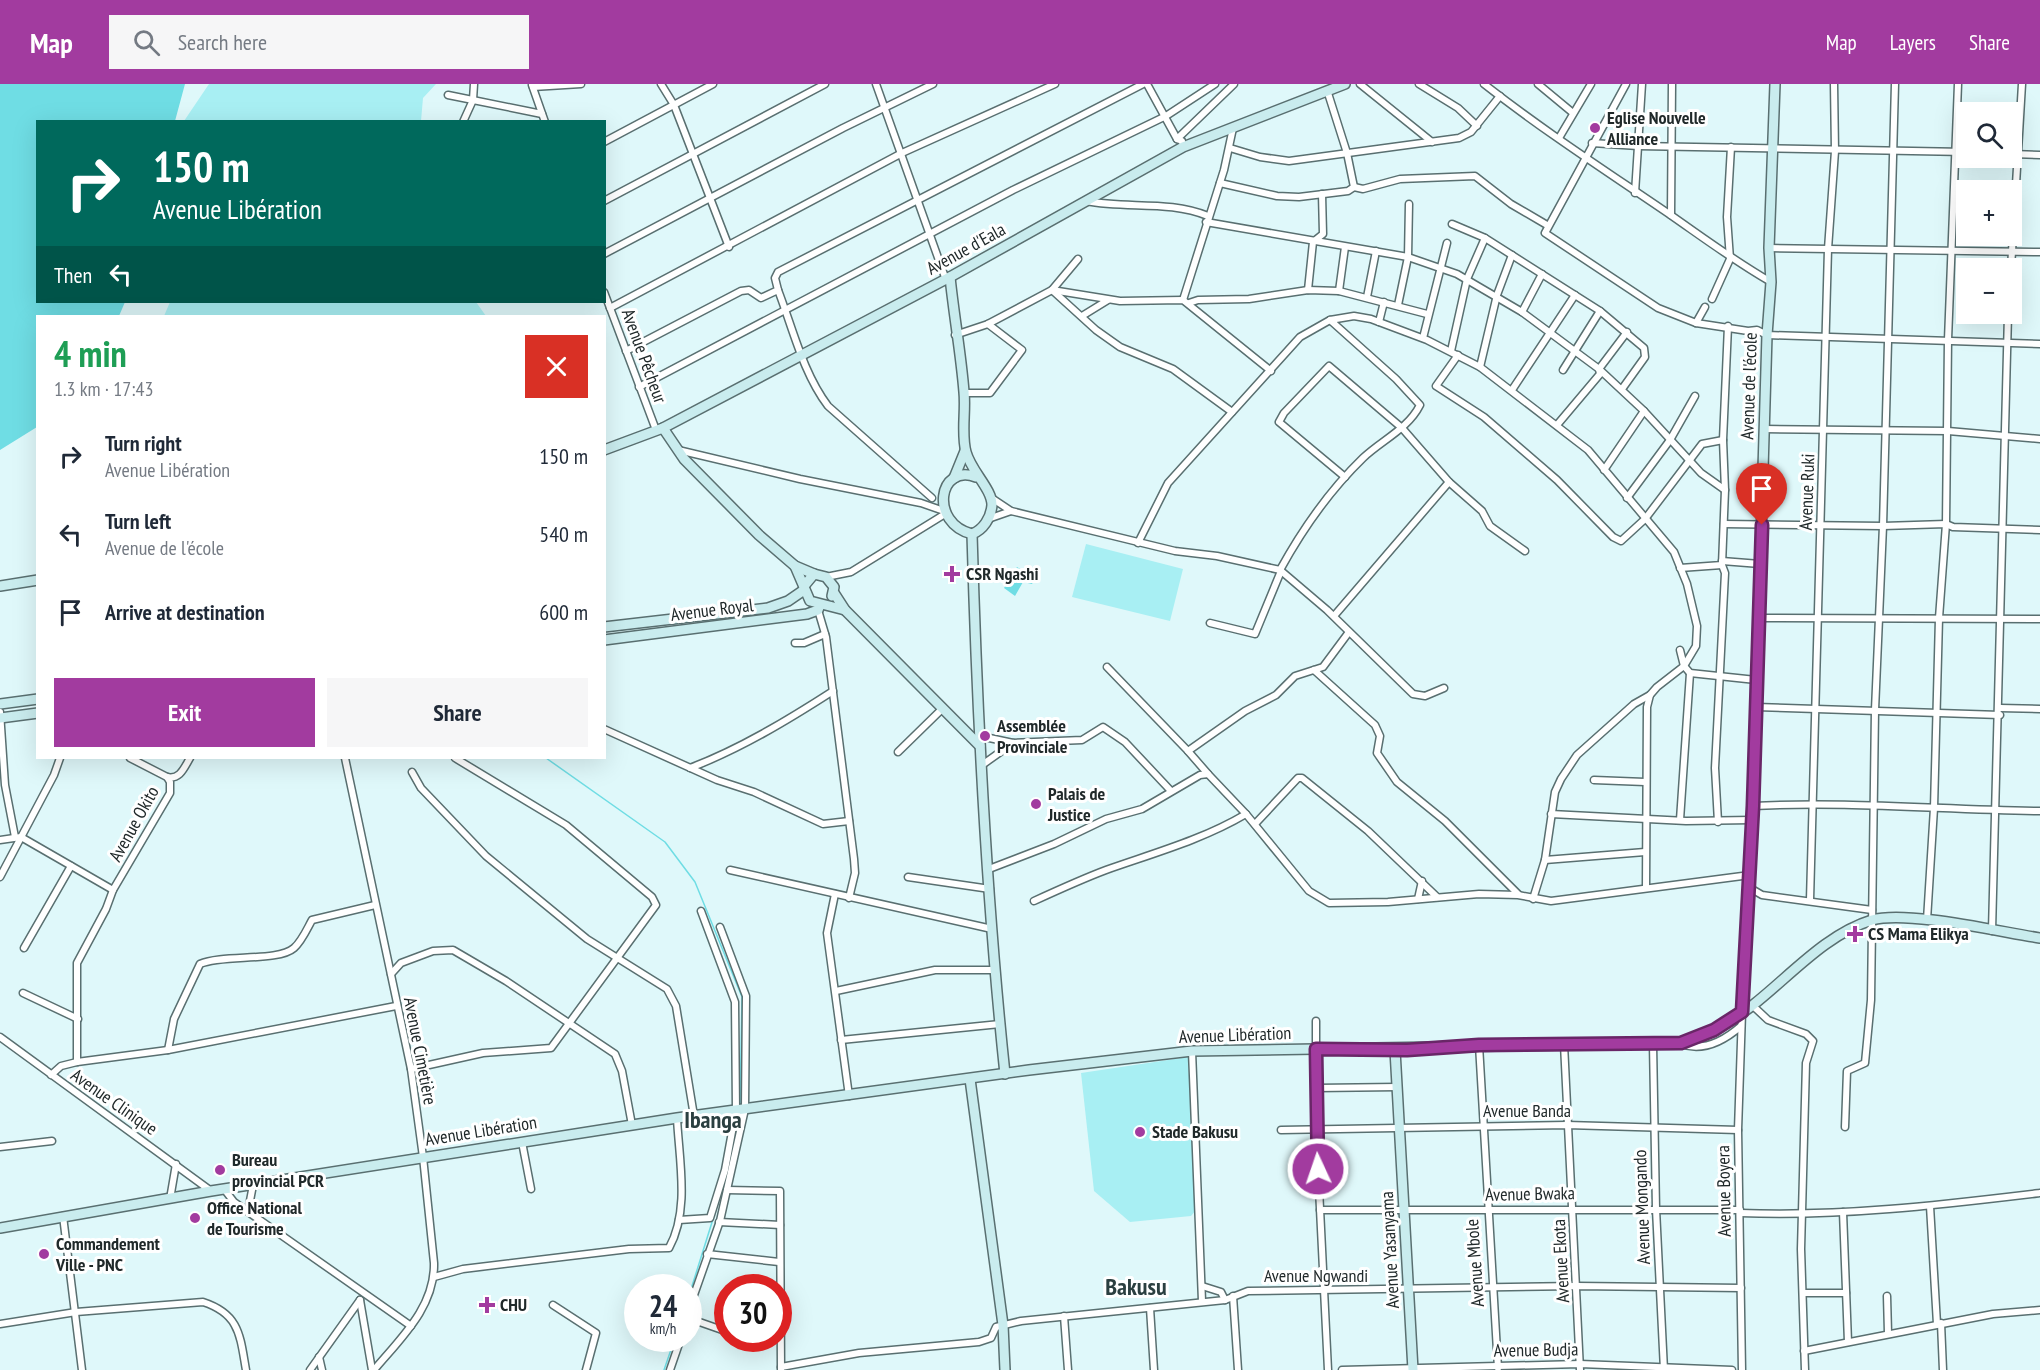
<!DOCTYPE html>
<html lang="en">
<head>
<meta charset="utf-8">
<style>
  body { margin:0; font-family:"PT Sans Narrow",sans-serif; background:#f6f6f7; color:#1f2937; height:100vh; display:flex; flex-direction:column; font-size:22px; white-space:nowrap }
  * { box-sizing:border-box; margin:0 }
  p { font-size:20px; color:#747a83 }
  .icon { flex:none; width:33px; height:33px; fill:none; stroke:currentColor; stroke-width:2; stroke-linecap:round; stroke-linejoin:round }
  .map { position:relative; flex:1; overflow:hidden }
  .details { position:absolute; left:36px; top:231px; width:570px; height:444px; display:flex; flex-direction:column; background:#fff; border-radius:0px; box-shadow:0 6px 24px #0002 }
  .details>* { flex:none }
  .guide { position:absolute; left:36px; top:36px; width:570px; height:183px; border-radius:0px; box-shadow:0 6px 24px #0002; background:#00695c; color:#fff; overflow:hidden }
  .fabs { position:absolute; left:1956px; top:18px; display:grid; gap:12px }
  .fabs a { display:grid; place-items:center; width:66px; height:66px; border-radius:0px; background:#fff; box-shadow:0 6px 24px #0002; font-size:30px }
  .speed { position:absolute; left:624px; top:1190px; display:flex; gap:12px; font-size:30px; font-weight:700; text-align:center }
  .speed>* { display:grid; place-content:center; width:78px; height:78px; border-radius:50%; background:#fff; box-shadow:0 6px 24px #0002; line-height:1 }
  .speed small { font-size:15px; font-weight:400 }
  .speed .limit { border:9px solid #d22; background:#fff; color:#111 }
  .pin { position:absolute; display:grid; place-items:center; width:51px; height:51px; color:#fff; margin:-62px -26px; border-radius:50% 50% 50% 0; rotate:-45deg; box-shadow:0 0 6px #0007 }
  .pin .icon { rotate:45deg }
  .me { position:absolute; width:66px; margin:-33px; rotate:357deg; stroke-linejoin:round; filter:drop-shadow(0 0 4px #0008) }
  .turn { display:flex; align-items:center; gap:21px; height:126px; padding:0 18px; font-size:27px }
  .turn .icon { width:78px; height:78px; stroke-width:2.5 }
  .turn b { display:block; font-size:42px; line-height:51px }
  .then { display:flex; align-items:center; height:57px; padding:0 18px; background:#0003; gap:12px; font-size:22px }
  .round { display:grid; place-items:center; flex:none; width:63px; height:63px; border-radius:0px; background:#f6f6f7 }
  .summary { display:flex; align-items:center; justify-content:space-between; height:102px; padding:0 18px }
  h1 { font-size:36px; font-weight:700; line-height:45px; color:#1e9e55 }
  .action { display:flex; gap:12px; margin-top:auto; padding:12px 18px }
  .action a { flex:1; height:69px; border-radius:0px; background:#a23b9f; color:#fff; font-size:24px; font-weight:700; line-height:69px; text-align:center }
  .action a+a { background:#f6f6f7; color:#1f2937 }
  ul { padding:0; list-style:none }
  li { display:flex; align-items:center; gap:18px; height:78px; padding:0 18px }
  li div { flex:1 }
  li b { display:block; font-size:22px }
  li em { font-style:normal }
  header { display:flex; align-items:center; gap:36px; box-sizing:border-box; height:84px; padding:0 30px; background:#a23b9f; color:#fff }
  header strong { font-size:28px }
  nav { display:flex; gap:33px; margin-inline-start:auto; font-size:21px }
  .search { width:420px; height:54px; background:#f6f6f7; display:flex; align-items:center; gap:15px; box-sizing:border-box; padding:0 21px; border-radius:0px; color:#747a83; font-size:22px }
  .map>svg:first-child { display:block }
  .green { fill:#a8eff3 }
  .water { fill:#6fdde4 }
  .lines { fill:none; stroke-linecap:round; stroke-linejoin:round }
  .stream { stroke:#6fdde4; stroke-width:1.5 }
  .street-casing { stroke:#596f70; stroke-width:9 }
  .secondary-casing { stroke:#596f70; stroke-width:12 }
  .street { stroke:#fff; stroke-width:6 }
  .secondary { stroke:#c9ecee; stroke-width:9 }
  .route-casing { stroke:#692667; stroke-width:15 }
  .route { stroke:#a23b9f; stroke-width:10 }
  .poi-dot { fill:#a23b9f; stroke:#fff; stroke-width:2 }
  .labels { text-anchor:middle; stroke-width:6; stroke-linejoin:round; paint-order:stroke }
  .poi-label { font-size:18px; font-weight:bold; fill:#20292a; stroke:#fff; text-anchor:start }
  .street-label { font-size:18px; fill:#20292a; stroke:#fff }
  .district-label { font-size:24px; font-weight:bold; fill:#2b3f40; stroke:#fff }
</style>
</head>
<body>
<header>
<strong>Map</strong>
<div class="search"><svg class="icon" aria-label="search" viewBox="0 0 24 24"><circle cx="10" cy="10" r="6"/><path d="M15 15l6 6"/></svg>Search here</div>
<nav><a>Map</a><a>Layers</a><a>Share</a></nav>
</header>
<div class="map">
<svg width="2040" height="1286" viewBox="0 0 2040 1286">
  <rect width="100%" height="100%" fill="#dff8fa"/>
  <g class="green">
    <path d="M209 0H436L423 14 421 37H184Z"/>
    <path d="M170 218H476L486 232H164Z"/>
    <path d="M1086 460 1183 485 1170 537 1072 513Z"/>
    <path d="M1188 973 1196 1126 1191 1132 1130 1138 1094 1107 1081 989Z"/>
  </g>
  <g class="water">
    <path d="M0 0H185L175 37 38 38V218H125L119 232H38L37 343 0 366Z"/>
    <path d="M1017 483 1035 494 1032 500 1023 498 1015 512 1004 504Z"/>
  </g>
  <g class="lines">
    <g class="stream">
      <path d="M546 674 665 758 695 798 742 913 740 1023"/>
      <path d="M733 1061 740 1031"/>
      <path d="M688 1215 713 1135"/>
      <path d="M664 1286 675 1254"/>
    </g>
    <defs>
      <g id="street">
        <path d="M661 0 674 21 729 163"/>
        <path d="M876 0 946 196"/>
        <path d="M1147 0 1177 55"/>
        <path d="M1360 0 1432 58"/>
        <path d="M1419 0 1458 24 1477 42"/>
        <path d="M1484 0C1544 47 1609 89 1672 132 1705 155 1736 178 1771 198"/>
        <path d="M1538 0 1573 29"/>
        <path d="M1626 0 1545 149 1658 224 1696 239 1748 247 1757 246 1767 251 2040 260"/>
        <path d="M532 1 545 38"/>
        <path d="M533 3 581 0"/>
        <path d="M448 11 542 30"/>
        <path d="M463 38 473 16 474 0"/>
        <path d="M1559 54 1591 0"/>
        <path d="M604 58 713 0"/>
        <path d="M1592 59 1638 62 1966 68"/>
        <path d="M1183 63 1182 57 1177 55 1234 0"/>
        <path d="M1230 64 1260 73 1289 77 1459 54 1471 48 1500 12"/>
        <path d="M2012 70 2040 71"/>
        <path d="M1220 99 1277 112 1299 113 1348 107 1354 103 1347 69 1327 6"/>
        <path d="M1354 103 1363 105 1400 95 1475 92 1511 120 1547 141"/>
        <path d="M1635 109 1642 0"/>
        <path d="M604 117 825 0"/>
        <path d="M1086 117C1127 125 1169 116 1208 132"/>
        <path d="M1671 131 1672 0"/>
        <path d="M1206 138 1408 173 1457 190 1522 228 1599 285 1644 327 1701 389 1725 406"/>
        <path d="M1452 140 1485 154 1600 227 1644 264 1645 273 1622 305"/>
        <path d="M1769 164 2040 168"/>
        <path d="M604 170 843 44 933 0"/>
        <path d="M1078 175 1052 206 1096 246 1120 263 1173 285 1232 328"/>
        <path d="M2011 184 2022 0"/>
        <path d="M778 206C793 245 803 289 828 322L932 414"/>
        <path d="M1308 206 1313 158 1323 150 1322 110"/>
        <path d="M1339 207 1345 163"/>
        <path d="M604 208 656 346"/>
        <path d="M1367 213 1376 167"/>
        <path d="M1712 215 1730 175 1727 133 1731 63"/>
        <path d="M1183 216 1224 86 1233 44"/>
        <path d="M1189 219 1198 216 1249 215 1308 206 1339 207 1427 230"/>
        <path d="M1398 221 1408 173 1409 120"/>
        <path d="M610 224 902 69 1055 0"/>
        <path d="M1522 228 1542 190"/>
        <path d="M1082 232 1108 216"/>
        <path d="M1379 238 1384 218"/>
        <path d="M1696 239 1705 223"/>
        <path d="M955 251 988 240 1052 206 1120 217 1183 216 1271 287"/>
        <path d="M1423 254 1447 159"/>
        <path d="M626 267 741 207 749 206 761 214 778 206 775 194 778 188 1143 0"/>
        <path d="M1451 267 1467 195 1485 154"/>
        <path d="M1458 271 1436 302 1484 333 1557 396 1613 453 1621 457 1645 435 1702 360 1723 356 1725 406 1722 481 1680 484"/>
        <path d="M1480 283 1497 211 1512 171"/>
        <path d="M1563 286 1600 227"/>
        <path d="M639 303 1013 106 1166 32 1215 0"/>
        <path d="M1512 306 1575 211"/>
        <path d="M964 309H990L1022 266 988 240"/>
        <path d="M1557 341 1600 290 1599 285 1627 248"/>
        <path d="M1764 345 1948 347 2040 355"/>
        <path d="M1723 356 1728 242"/>
        <path d="M678 366 800 395 921 419 944 427"/>
        <path d="M1604 386 1644 327"/>
        <path d="M1449 398 1482 427 1490 442 1525 467"/>
        <path d="M990 413 1011 427 1175 467 1217 472 1280 486 1327 526 1413 610 1425 612 1444 604"/>
        <path d="M1627 414 1670 356 1695 312"/>
        <path d="M988 435 1011 427"/>
        <path d="M1724 440 1883 442 1946 440 1953 443 2040 446"/>
        <path d="M1138 459 1168 399 1300 253 1330 236 1354 232 1371 235 1427 256 1480 283 1588 366 1674 468 1687 500 1697 542 1696 562 1684 582 1657 603 1650 611 1647 623 1646 804"/>
        <path d="M1722 477 1760 480"/>
        <path d="M1280 486C1302 446 1330 406 1363 374 1382 356 1408 345 1420 321L1396 295 1330 236"/>
        <path d="M826 493 851 488 945 430"/>
        <path d="M818 526 826 553 854 775 855 789 849 814"/>
        <path d="M1334 532 1449 398 1402 344 1329 282 1284 329 1279 338 1345 393"/>
        <path d="M1759 534 2040 535"/>
        <path d="M1210 539 1255 550 1281 487"/>
        <path d="M795 559H804L825 550"/>
        <path d="M1680 566 1684 582 1690 589 1756 596"/>
        <path d="M1107 583 1188 667"/>
        <path d="M1314 586 1375 641 1380 652 1377 669 1397 698 1445 737 1518 810"/>
        <path d="M1756 623 2000 631"/>
        <path d="M2000 624 2040 625"/>
        <path d="M0 628 5 701 15 753"/>
        <path d="M604 645 717 696 754 708 823 740 849 737"/>
        <path d="M980 652 1013 659 1082 656 1103 643 1125 658 1171 707"/>
        <path d="M898 668 942 625"/>
        <path d="M345 674 411 985 423 1073 434 1179C435 1223 401 1254 374 1286"/>
        <path d="M982 681 1013 659"/>
        <path d="M690 684C740 665 788 636 833 607"/>
        <path d="M412 688 421 704 486 772 587 855 667 905 676 922 694 1032"/>
        <path d="M1208 690 1188 667 1245 627 1276 611 1295 592 1323 583 1349 548"/>
        <path d="M167 693C180 696 184 684 190 674"/>
        <path d="M1594 696 1645 698"/>
        <path d="M1753 722C1849 717 1944 726 2040 727"/>
        <path d="M1551 730 1686 737 1752 736"/>
        <path d="M1680 736 1690 589"/>
        <path d="M1718 738 1715 684 1725 489 1722 481"/>
        <path d="M1255 740 1298 694H1302L1368 747 1437 813"/>
        <path d="M0 756 21 753 113 806"/>
        <path d="M1545 776 1645 768"/>
        <path d="M989 785 1054 760 1106 735 1142 725 1200 691 1208 690 1246 730 1309 807 1329 819 1388 818 1479 810 1518 811 1551 817 1750 791"/>
        <path d="M730 786 992 845"/>
        <path d="M0 793 54 691 60 674"/>
        <path d="M908 793 990 805"/>
        <path d="M1750 804 1762 811 1872 826"/>
        <path d="M835 810 827 849 849 1012"/>
        <path d="M1418 815 1422 797"/>
        <path d="M1533 815 1545 776 1555 708 1561 695 1577 671 1634 620 1650 611"/>
        <path d="M1810 816 1828 165 1835 67 1834 0"/>
        <path d="M1034 817C1058 806 1082 795 1106 786 1154 769 1202 756 1246 730"/>
        <path d="M1927 836 1934 724 1939 534 1946 440 1948 256 1958 0"/>
        <path d="M1992 847 2008 230"/>
        <path d="M24 864 71 782"/>
        <path d="M391 890 401 879 433 867 453 866 506 897 615 970 622 987 632 1041"/>
        <path d="M836 907 935 886H995"/>
        <path d="M23 909 78 935"/>
        <path d="M1752 921 1768 936 1806 950 1813 957 1806 979 1801 1165 1805 1286"/>
        <path d="M1316 937V1044L1328 1286"/>
        <path d="M0 953 211 1107"/>
        <path d="M841 956 1000 940"/>
        <path d="M1564 960 1580 1286"/>
        <path d="M1653 960 1656 1125 1664 1286"/>
        <path d="M1681 960C1703 968 1725 956 1741 942"/>
        <path d="M1479 961 1498 1284"/>
        <path d="M168 966 174 935 200 880C223 870 278 878 294 864 302 857 307 845 312 836L375 821"/>
        <path d="M1192 967 1202 1217"/>
        <path d="M77 978V879L106 825 113 806 170 709V698L167 693 130 674"/>
        <path d="M411 985 483 969 551 964 656 821 652 813 566 741 455 674"/>
        <path d="M51 991 61 982 77 978 168 966 396 922"/>
        <path d="M1316 1004 1398 1003"/>
        <path d="M1845 1043 1847 987 1865 979 1871 916 1875 626 1883 442 1895 0"/>
        <path d="M1281 1046 1567 1041 1738 1046"/>
        <path d="M522 1058 531 1105"/>
        <path d="M0 1063 52 1057"/>
        <path d="M224 1105 234 1118 411 1242"/>
        <path d="M727 1106 780 1107 781 1285"/>
        <path d="M170 1115 176 1080"/>
        <path d="M1930 1122 1937 1240"/>
        <path d="M1320 1126H1740"/>
        <path d="M248 1127 253 1101"/>
        <path d="M1843 1128 1848 1258"/>
        <path d="M1740 1129C1841 1133 1940 1121 2040 1109"/>
        <path d="M63 1132 82 1286"/>
        <path d="M679 1136 710 1134 725 1086 736 1026 735 918 701 827"/>
        <path d="M719 1138 780 1141"/>
        <path d="M707 1170 779 1178"/>
        <path d="M434 1193 463 1185 629 1165 669 1164C690 1126 679 1076 677 1034"/>
        <path d="M1202 1202 1221 1208 1225 1216"/>
        <path d="M1803 1209H1846"/>
        <path d="M1233 1212 1238 1286"/>
        <path d="M1887 1212 1888 1249"/>
        <path d="M360 1216 372 1286"/>
        <path d="M553 1221 596 1249 586 1286"/>
        <path d="M1150 1224 1154 1286"/>
        <path d="M688 1228 720 1137 745 1025 746 912 720 843"/>
        <path d="M1064 1232 1068 1286"/>
        <path d="M688 1234 728 1248"/>
        <path d="M1941 1239 1943 1286"/>
        <path d="M0 1240 76 1228 203 1218C240 1230 240 1252 246 1286"/>
        <path d="M1804 1267 1993 1230 2040 1226"/>
        <path d="M319 1273 322 1286"/>
        <path d="M781 1283 859 1269 979 1258 991 1254 996 1243 1021 1237 1225 1216 1248 1207 1577 1202 1741 1204"/>
        <path d="M310 1286 360 1216"/>
        <path d="M670 1286 681 1254"/>
        <path d="M1342 1286 1580 1280 1732 1286"/>
        <path d="M1742 1286 1738 1046 1742 929"/>
      </g>
      <g id="secondary">
        <path d="M950 193C954 232 961 270 964 308 966 327 961 350 966 368 971 387 992 405 992 421 991 434 983 446 972 450 929 439 938 379 976 393"/>
        <path d="M663 344 684 375 759 451 795 482 814 490"/>
        <path d="M604 366 663 344 950 193 1183 63 1345 0"/>
        <path d="M954 394 965 367"/>
        <path d="M972 450C977 630 986 811 1005 990"/>
        <path d="M795 482 810 517 845 526"/>
        <path d="M0 502 38 496"/>
        <path d="M804 502 814 490 826 493 834 503 832 512"/>
        <path d="M834 509 845 526 980 662"/>
        <path d="M604 543 768 524 788 517 804 506"/>
        <path d="M604 556 807 530 818 526 820 521"/>
        <path d="M0 620 38 615"/>
        <path d="M0 634 38 629"/>
        <path d="M1742 928 1753 722 1767 251 1771 198 1769 164 1775 0"/>
        <path d="M1395 966 1413 1286"/>
        <path d="M970 995 1003 1241 1005 1286"/>
        <path d="M0 1144 211 1107 677 1034 1029 986 1192 967 1681 959C1707 950 1731 938 1753 921 1790 892 1826 850 1872 836 1907 826 2000 848 2040 854"/>
      </g>
    </defs>
    <use href="#street" class="street-casing"/>
    <use href="#secondary" class="secondary-casing"/>
    <use href="#street" class="street"/>
    <use href="#secondary" class="secondary"/>
  </g>
  <g class="lines">
    <defs>
      <path id="route" d="M1318 1085 1316 965 1407 966 1479 961 1681 959 1714 946 1742 928 1753 722 1762 441"/>
    </defs>
    <use href="#route" class="route-casing"/>
    <use href="#route" class="route"/>
  </g>
  <g class="poi-dot">
    <circle cx="1595" cy="44" r="6"/>
    <path d="M949 481h6v6h6v6h-6v6h-6v-6h-6v-6h6z"/>
    <circle cx="985" cy="652" r="6"/>
    <circle cx="1036" cy="720" r="6"/>
    <path d="M1852 841h6v6h6v6h-6v6h-6v-6h-6v-6h6z"/>
    <circle cx="1140" cy="1048" r="6"/>
    <circle cx="220" cy="1086" r="6"/>
    <circle cx="195" cy="1134" r="6"/>
    <circle cx="44" cy="1170" r="6"/>
    <path d="M484 1212h6v6h6v6h-6v6h-6v-6h-6v-6h6z"/>
  </g>
  <g class="labels">
    <g class="poi-label">
      <text x="1607" y="40">Eglise Nouvelle<tspan x="1607" dy="21">Alliance</tspan></text>
      <text x="966" y="496">CSR Ngashi</text>
      <text x="997" y="648">Assemblée<tspan x="997" dy="21">Provinciale</tspan></text>
      <text x="1048" y="716">Palais de<tspan x="1048" dy="21">Justice</tspan></text>
      <text x="1868" y="856">CS Mama Elikya</text>
      <text x="1152" y="1054">Stade Bakusu</text>
      <text x="232" y="1082">Bureau<tspan x="232" dy="21">provincial PCR</tspan></text>
      <text x="207" y="1130">Office National<tspan x="207" dy="21">de Tourisme</tspan></text>
      <text x="56" y="1166">Commandement<tspan x="56" dy="21">Ville - PNC</tspan></text>
      <text x="500" y="1227">CHU</text>
    </g>
    <g class="street-label">
      <text transform="translate(966 165) rotate(-29)" y="6">Avenue d'Eala</text>
      <text transform="translate(644 272) rotate(70)" y="6">Avenue Pêcheur</text>
      <text transform="translate(1749 302) rotate(-88)" y="6">Avenue de l'école</text>
      <text transform="translate(1807 408) rotate(-88)" y="6">Avenue Ruki</text>
      <text transform="translate(712 526) rotate(-7)" y="6">Avenue Royal</text>
      <text transform="translate(134 740) rotate(-61)" y="6">Avenue Okito</text>
      <text transform="translate(1235 951) rotate(-2)" y="6">Avenue Libération</text>
      <text transform="translate(420 967) rotate(79)" y="6">Avenue Cimetière</text>
      <text transform="translate(114 1018) rotate(35)" y="6">Avenue Clinique</text>
      <text x="1527" y="1033">Avenue Banda</text>
      <text transform="translate(481 1047) rotate(-9)" y="6">Avenue Libération</text>
      <text transform="translate(1724 1107) rotate(-91)" y="6">Avenue Boyera</text>
      <text transform="translate(1530 1110) rotate(-1)" y="6">Avenue Bwaka</text>
      <text transform="translate(1642 1123) rotate(-92)" y="6">Avenue Mongando</text>
      <text transform="translate(1390 1166) rotate(-93)" y="6">Avenue Yasanyama</text>
      <text transform="translate(1561 1177) rotate(-93)" y="6">Avenue Ekota</text>
      <text transform="translate(1475 1179) rotate(-94)" y="6">Avenue Mbole</text>
      <text x="1316" y="1198">Avenue Ngwandi</text>
      <text transform="translate(1536 1266) rotate(-1)" y="6">Avenue Budja</text>
    </g>
    <g class="district-label">
      <text x="713" y="1044">Ibanga</text>
      <text x="1136" y="1211">Bakusu</text>
    </g>
  </g>
</svg>
<div class="fabs">
<a><svg class="icon" aria-label="search" viewBox="0 0 24 24"><circle cx="10" cy="10" r="6"/><path d="M15 15l6 6"/></svg></a>
<a>+</a>
<a>−</a>
</div>
<div class="speed"><div>24<small>km/h</small></div><div class="limit">30</div></div>
<div class="pin" style="left:1762px;top:441px;background:#d93025"><svg class="icon" aria-label="arrive" viewBox="0 0 24 24"><path d="M6 21V4h12l-3 4 3 4H6"/></svg></div>
<svg class="me" style="left:1318px;top:1085px" viewBox="-20 -20 40 40"><circle r="17" fill="#a23b9f" stroke="#fff" stroke-width="3"/><path d="M0-11L8 9 0 5-8 9z" fill="#fff"/></svg>
<div class="guide">
<div class="turn"><svg class="icon" aria-label="right" viewBox="0 0 24 24"><path d="M7 20v-9h11M14 6l5 5-5 5"/></svg><div><b>150 m</b>Avenue Libération</div></div>
<div class="then">Then<svg class="icon" aria-label="left" viewBox="0 0 24 24"><path d="M17 20v-9H6M10 6l-5 5 5 5"/></svg></div>
</div>
<section class="details">
<div class="summary"><div><h1>4 min</h1><p>1.3 km · 17:43</p></div><a class="round" style="background:#d93025;color:#fff"><svg class="icon" aria-label="close" viewBox="0 0 24 24"><path d="M6 6l12 12M18 6L6 18"/></svg></a></div>
<ul>
<li><svg class="icon" aria-label="right" viewBox="0 0 24 24"><path d="M7 20v-9h11M14 6l5 5-5 5"/></svg><div><b>Turn right</b><p>Avenue Libération</p></div><em>150 m</em></li>
<li><svg class="icon" aria-label="left" viewBox="0 0 24 24"><path d="M17 20v-9H6M10 6l-5 5 5 5"/></svg><div><b>Turn left</b><p>Avenue de l'école</p></div><em>540 m</em></li>
<li><svg class="icon" aria-label="arrive" viewBox="0 0 24 24"><path d="M6 21V4h12l-3 4 3 4H6"/></svg><div><b>Arrive at destination</b></div><em>600 m</em></li>
</ul>
<div class="action"><a>Exit</a><a>Share</a></div>
</section>
</div>
</body>
</html>
